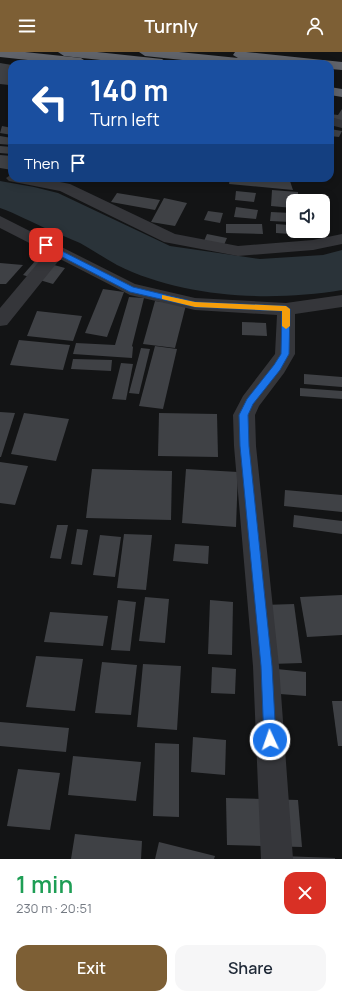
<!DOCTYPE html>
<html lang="en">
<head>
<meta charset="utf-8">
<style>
  body { margin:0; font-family:Manrope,sans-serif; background:#f6f6f7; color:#1f2937; height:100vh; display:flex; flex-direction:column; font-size:15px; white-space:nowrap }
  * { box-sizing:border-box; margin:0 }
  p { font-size:13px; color:#747a83 }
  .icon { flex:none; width:22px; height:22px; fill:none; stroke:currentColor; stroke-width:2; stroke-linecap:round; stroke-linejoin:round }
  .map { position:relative; height:807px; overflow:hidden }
  .side { display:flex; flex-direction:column; background:#fff; flex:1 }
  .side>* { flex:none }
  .guide { position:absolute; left:8px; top:8px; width:326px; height:122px; border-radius:12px; box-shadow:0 2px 10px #0003; background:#1a4fa0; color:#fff; overflow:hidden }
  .buttons { position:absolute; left:286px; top:142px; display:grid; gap:8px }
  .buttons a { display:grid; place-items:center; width:44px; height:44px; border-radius:8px; background:#fff; box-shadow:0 2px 10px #0003; font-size:20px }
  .pin { position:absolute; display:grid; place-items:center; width:34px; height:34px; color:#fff; margin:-17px; border-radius:8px; box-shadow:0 2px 6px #0006 }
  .me { position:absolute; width:44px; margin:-22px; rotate:357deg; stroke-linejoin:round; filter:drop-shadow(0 0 3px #0008) }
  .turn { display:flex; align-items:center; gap:14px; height:84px; padding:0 16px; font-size:18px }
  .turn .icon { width:52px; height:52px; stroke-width:2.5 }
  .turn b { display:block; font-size:28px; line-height:34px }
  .then { display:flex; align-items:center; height:38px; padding:0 16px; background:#0003; gap:8px; font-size:15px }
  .round { display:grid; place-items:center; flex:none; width:42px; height:42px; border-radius:12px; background:#f6f6f7 }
  .summary { display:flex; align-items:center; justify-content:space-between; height:68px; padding:0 16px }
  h1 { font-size:24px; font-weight:600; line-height:30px; color:#1e9e55 }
  .primary-button { display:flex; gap:8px; margin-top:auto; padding:8px 16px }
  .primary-button a { flex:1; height:46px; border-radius:12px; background:#7d5f35; color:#fff; font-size:16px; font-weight:600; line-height:46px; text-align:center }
  .primary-button a+a { background:#f6f6f7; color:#1f2937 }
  header { display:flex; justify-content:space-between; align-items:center; height:52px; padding:0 16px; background:#7d5f35; color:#fff; font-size:18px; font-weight:600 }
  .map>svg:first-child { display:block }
  .water { fill:#2a3339 }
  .building { fill:#3f4145 }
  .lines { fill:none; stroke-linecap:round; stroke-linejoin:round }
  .street { fill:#35363a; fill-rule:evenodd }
  .highway { fill:#61646b; fill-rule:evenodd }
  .route { fill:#1a73e8; stroke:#114b97 }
  .slow { fill:#f59e0b }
</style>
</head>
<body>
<header><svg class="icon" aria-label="menu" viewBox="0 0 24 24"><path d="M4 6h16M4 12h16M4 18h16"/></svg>Turnly<svg class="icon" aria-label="person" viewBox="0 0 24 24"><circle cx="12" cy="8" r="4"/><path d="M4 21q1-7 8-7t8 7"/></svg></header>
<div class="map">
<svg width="342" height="807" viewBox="0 0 342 807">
  <rect width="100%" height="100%" fill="#131415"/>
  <path class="water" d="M0 129 34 135 58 141 170 194 260 207 323 203 342 198V238C270 250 183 246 117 213 104 206 93 198 80 191 69 186 58 182 47 177 31 170 17 162 0 156Z"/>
  <g class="building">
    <path d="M0 11 12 13V30L9 33 0 32Z"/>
    <path d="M342 57V69L330 66V62L338 63Z"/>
    <path d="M2 74 12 76V83L0 81Z"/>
    <path d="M330 77 342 79 339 85 330 84Z"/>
    <path d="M0 84 12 86V93L0 92Z"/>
    <path d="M0 94 12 95 11 102 0 101Z"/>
    <path d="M0 103 12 104V118L0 116Z"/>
    <path d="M207 126H221L220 129 207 128Z"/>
    <path d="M230 126H289L293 138 229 132Z"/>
    <path d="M272 138 298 140V149H293V156L271 154Z"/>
    <path d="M236 139 256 141 254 150 235 148Z"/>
    <path d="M117 141 160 148 155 158 111 150Z"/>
    <path d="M164 146 187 151 175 174 151 170Z"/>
    <path d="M236 155 258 158 256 167 234 165Z"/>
    <path d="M208 159 223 161 220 171 204 168Z"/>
    <path d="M271 160 291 161V170L270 169Z"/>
    <path d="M226 172H262L263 182 226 181Z"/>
    <path d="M276 172 289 173 290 182 276 181Z"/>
    <path d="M207 182 227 186 224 193 204 189Z"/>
    <path d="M36 208 65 216 53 232 23 223Z"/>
    <path d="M0 211 23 213 6 232H0Z"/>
    <path d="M103 237 124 240 107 285 85 281Z"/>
    <path d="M129 245 144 246 132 294 133 295 132 306 73 302 76 291 115 293Z"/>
    <path d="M155 249 186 253 175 296 143 292Z"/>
    <path d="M37 259 82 264 73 289 27 284Z"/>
    <path d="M242 270 266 271 267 284 242 283Z"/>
    <path d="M19 288 70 293 63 318 10 313Z"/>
    <path d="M155 294 177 297 163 357 139 354Z"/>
    <path d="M141 296 150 297 139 342 129 341Z"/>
    <path d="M73 307 112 308 111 319 71 317Z"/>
    <path d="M121 311 133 312 126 348 112 347Z"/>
    <path d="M304 322 342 325V335L304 332Z"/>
    <path d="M300 336 342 339V347L300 344Z"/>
    <path d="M0 360 15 361 1 405H0Z"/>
    <path d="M24 361 69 367 56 409 11 402Z"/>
    <path d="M159 361 217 362 218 405 158 404Z"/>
    <path d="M0 410 28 414 15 453 0 451Z"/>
    <path d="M92 417 172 419 171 468 86 466Z"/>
    <path d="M186 417 238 420 236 475 182 471Z"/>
    <path d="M285 438 342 443V460L284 454Z"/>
    <path d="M294 463 342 469V482L293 475Z"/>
    <path d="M57 473H68L61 507 50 506Z"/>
    <path d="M77 477 88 478 82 513 71 512Z"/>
    <path d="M124 482 152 483 146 538 117 536Z"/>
    <path d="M100 483 121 485 115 525 93 523Z"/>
    <path d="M175 492 209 494 208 512 173 509Z"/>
    <path d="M342 543V583L307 585 300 545Z"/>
    <path d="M145 545 169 547 165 591 139 589Z"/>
    <path d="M118 548 136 550 130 599 111 598Z"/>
    <path d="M210 548 233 550 232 603 208 602Z"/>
    <path d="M294 552 302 611 271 612 263 553Z"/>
    <path d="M50 560 108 564 103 594 44 590Z"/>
    <path d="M36 604 83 607 75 659 26 655Z"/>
    <path d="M102 610 137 613 131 663 95 661Z"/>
    <path d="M143 612 181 614 177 678 137 675Z"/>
    <path d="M212 615 236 617 235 642 211 641Z"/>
    <path d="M267 616 306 620V644L267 641Z"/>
    <path d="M332 649H342V694H338Z"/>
    <path d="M0 670 69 676 66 700 0 694Z"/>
    <path d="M193 685 226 688 225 723 191 720Z"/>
    <path d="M155 691 179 692V765L153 764Z"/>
    <path d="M73 704 141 710 136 749 68 743Z"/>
    <path d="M18 717 60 721 50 778 7 774Z"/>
    <path d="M226 746 298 748 302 795 227 793Z"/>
    <path d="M75 782 142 789 141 807H71Z"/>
    <path d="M159 790 215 804 214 807H155Z"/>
    <path d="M282 804 335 806V807H282Z"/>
  </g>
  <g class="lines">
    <g class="street">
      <path d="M330 65 342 68V76L330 73Z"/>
      <path d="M12 122V126H40L70 132 175 182 238 194 313 188 342 182V192L313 198 238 204 164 190 60 139 9 129 6 126Z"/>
      <path d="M0 164 135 232 195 246 286 251 342 243V255L295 262V302L284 321 259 354 255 363 256 394 279 614 293 807H261L253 614 234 394 233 363 243 344 275 302 277 263 195 258 130 243 60 207 7 273 0 274V256L47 200 0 176Z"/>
    </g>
    <g class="highway">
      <path d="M0 0H25L81 6 87 10 86 12H65L0 5Z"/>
      <path d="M58 0H97L162 7 168 11 137 12 64 4Z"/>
      <path d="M139 0H179L238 6 233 3 235 0H246L342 10V18L330 17V12H288L255 9 260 12H220L145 4Z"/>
      <path d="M330 35 342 37V45L330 43Z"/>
    </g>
  </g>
  <path class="route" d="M43 192H48L133 235 195 250 286 254 290 257 289 302 280 318 253 352 248 363 249 394 272 614 276 688 274 693 270 694 266 693 264 688 261 614 240 394 239 363 247 347 274 313 281 302 282 259 195 255 130 240 43 195Z"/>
  <path class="slow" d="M162 243 195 250 286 254 290 257V274L286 277 282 274V259L195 255 162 247Z"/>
</svg>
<div class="buttons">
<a><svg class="icon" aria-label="sound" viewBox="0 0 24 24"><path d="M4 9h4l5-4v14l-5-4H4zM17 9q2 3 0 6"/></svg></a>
</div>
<div class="pin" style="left:46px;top:193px;background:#d93025"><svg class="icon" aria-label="arrive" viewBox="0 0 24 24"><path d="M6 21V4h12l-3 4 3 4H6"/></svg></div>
<svg class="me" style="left:270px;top:688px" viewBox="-20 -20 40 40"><circle r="17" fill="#1a73e8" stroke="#fff" stroke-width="3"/><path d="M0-11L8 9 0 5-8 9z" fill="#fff"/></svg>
<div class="guide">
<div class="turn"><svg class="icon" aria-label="left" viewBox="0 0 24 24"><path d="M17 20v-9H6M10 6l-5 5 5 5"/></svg><div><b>140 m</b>Turn left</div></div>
<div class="then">Then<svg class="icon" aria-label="arrive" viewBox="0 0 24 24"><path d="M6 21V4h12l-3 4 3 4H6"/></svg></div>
</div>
</div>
<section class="side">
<div class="summary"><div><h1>1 min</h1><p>230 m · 20:51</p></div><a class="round" style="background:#d93025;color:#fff"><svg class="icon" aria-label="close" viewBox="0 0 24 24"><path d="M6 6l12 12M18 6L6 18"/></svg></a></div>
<div class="primary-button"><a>Exit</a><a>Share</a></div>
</section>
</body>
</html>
